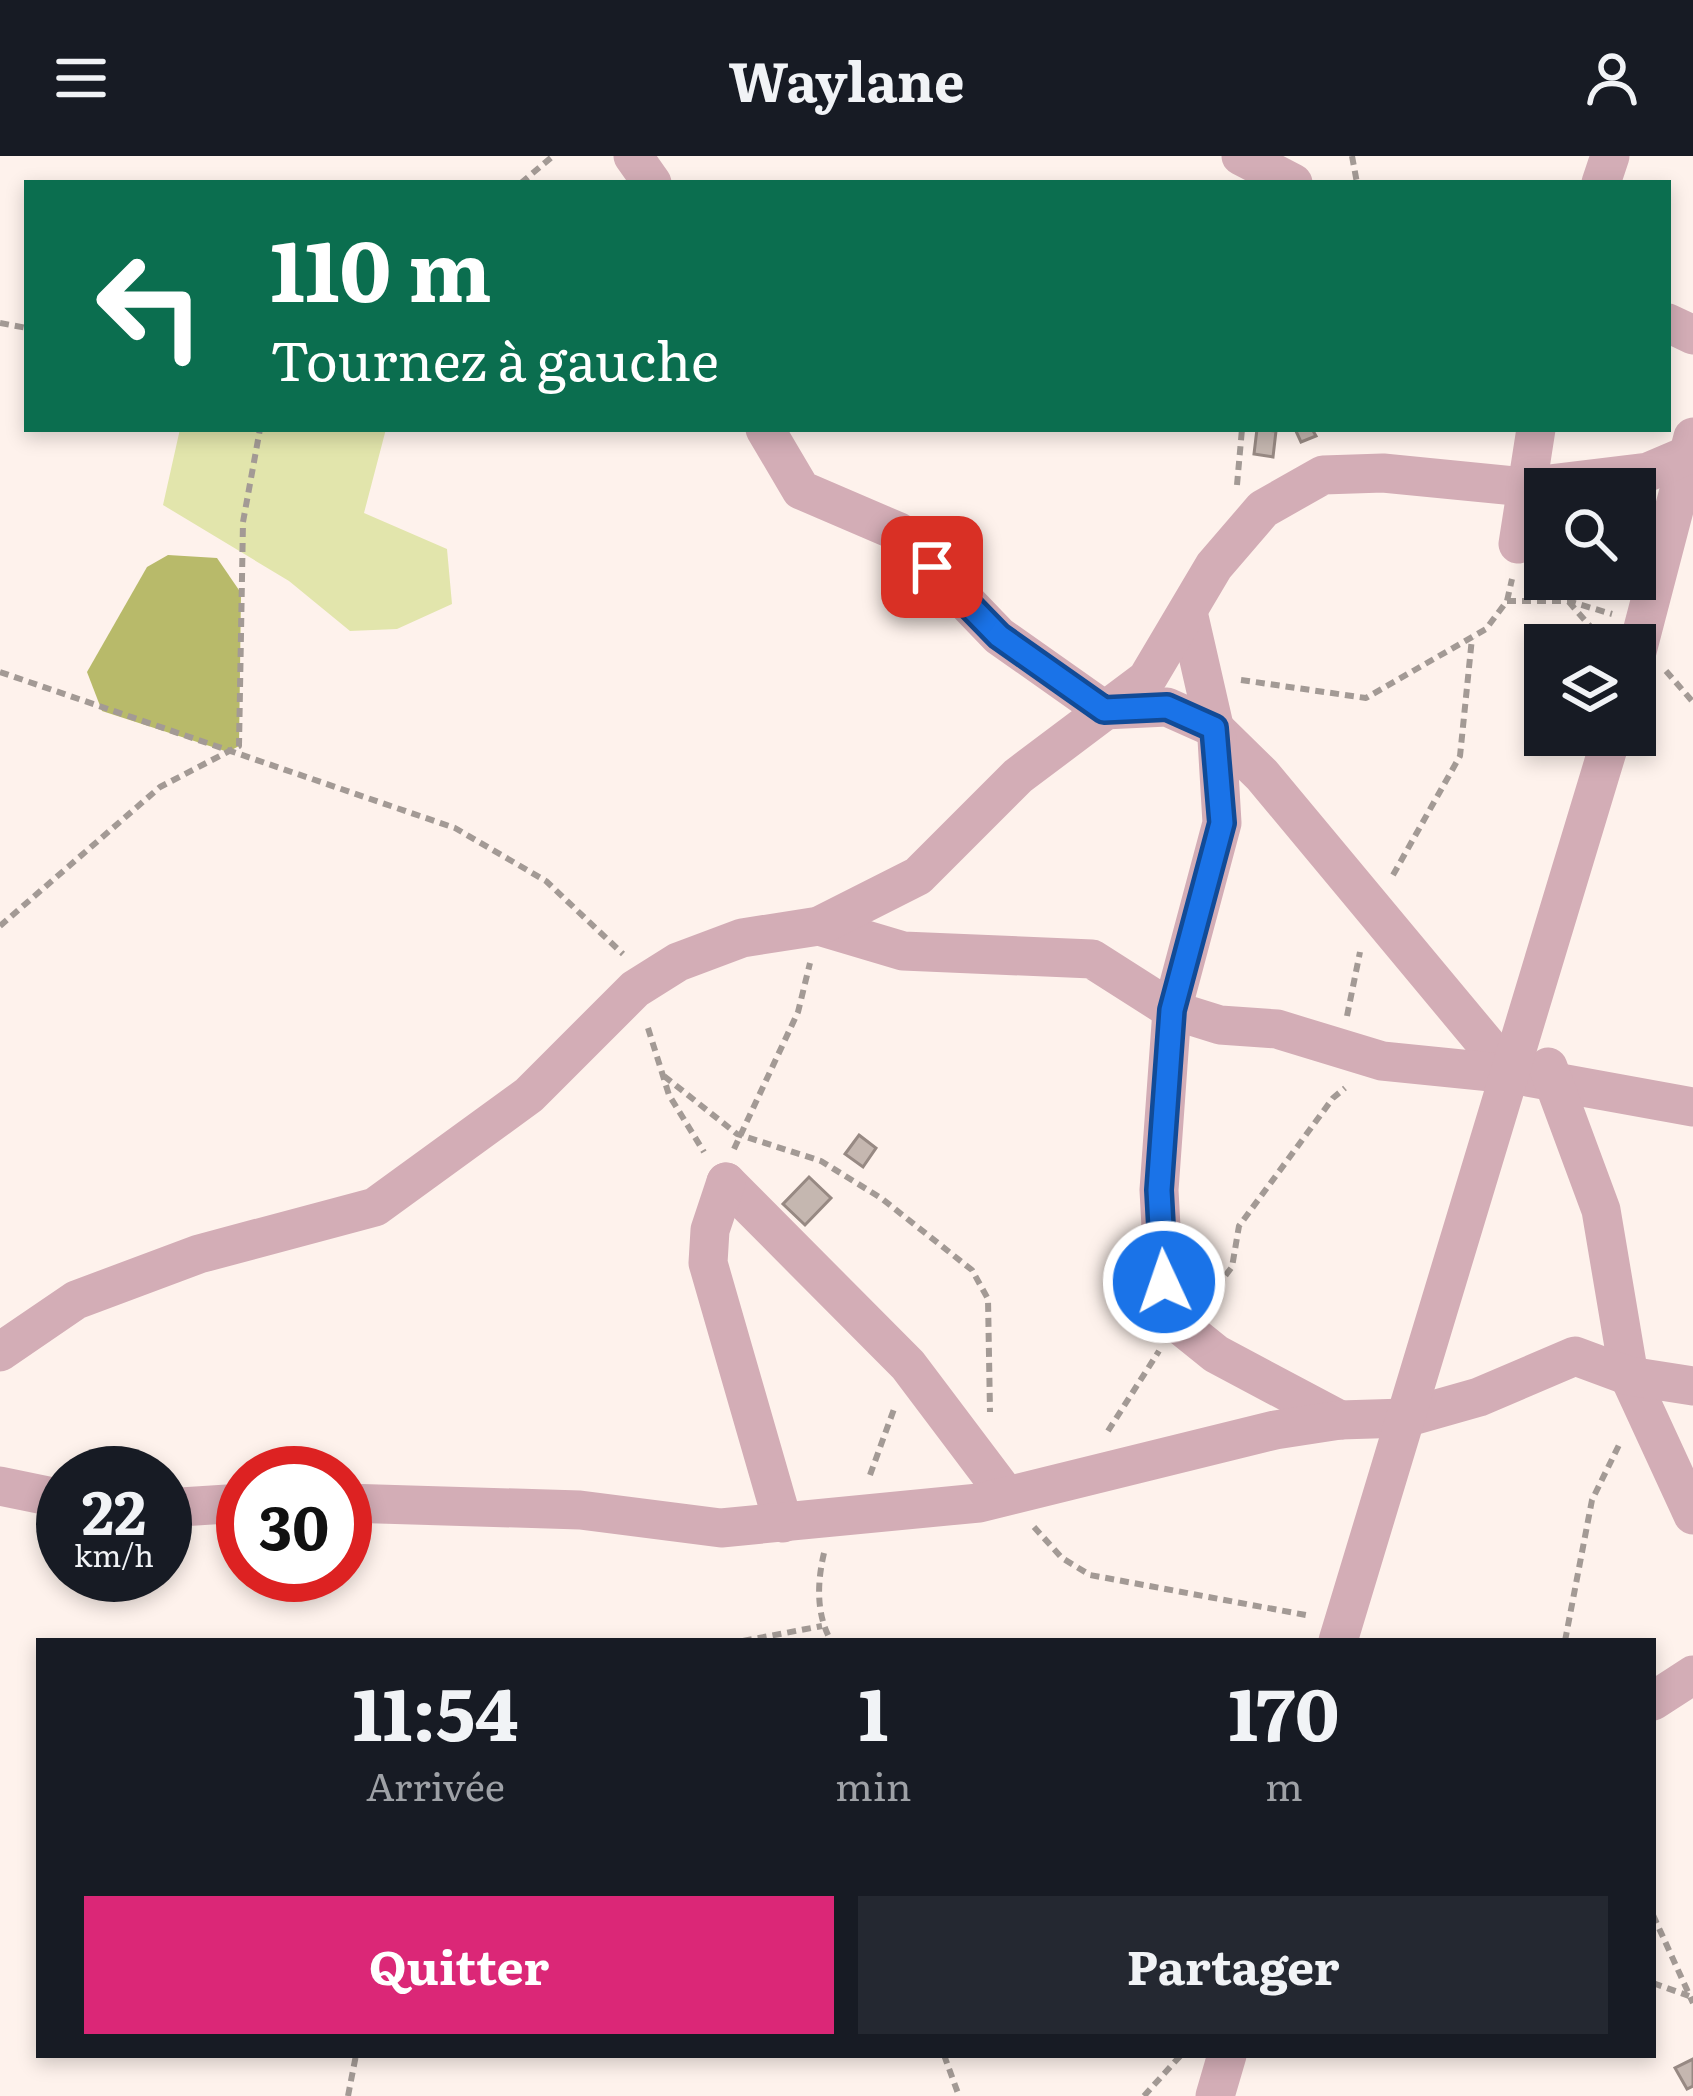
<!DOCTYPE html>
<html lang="fr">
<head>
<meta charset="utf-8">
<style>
  body { margin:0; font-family:Literata,serif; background:#242831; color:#f1f3f6; height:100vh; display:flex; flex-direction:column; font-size:45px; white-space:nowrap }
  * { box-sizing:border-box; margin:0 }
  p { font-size:39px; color:#9ea1a6 }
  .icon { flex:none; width:66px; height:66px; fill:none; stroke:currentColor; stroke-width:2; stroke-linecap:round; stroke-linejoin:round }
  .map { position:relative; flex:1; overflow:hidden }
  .panel { position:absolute; left:36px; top:1482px; width:1620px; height:420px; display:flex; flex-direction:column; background:#171b24; border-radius:0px; box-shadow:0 6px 18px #0003 }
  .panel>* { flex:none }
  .banner { position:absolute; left:24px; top:24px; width:1647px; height:252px; border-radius:0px; box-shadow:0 6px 18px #0003; background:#0b6e4f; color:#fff; overflow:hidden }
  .controls { position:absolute; left:1524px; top:312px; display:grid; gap:24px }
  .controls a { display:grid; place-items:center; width:132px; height:132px; border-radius:0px; background:#171b24; box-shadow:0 6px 18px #0003; font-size:60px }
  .speed { position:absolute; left:36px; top:1290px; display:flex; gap:24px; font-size:60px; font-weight:700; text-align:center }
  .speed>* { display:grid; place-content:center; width:156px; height:156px; border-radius:50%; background:#171b24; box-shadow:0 6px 18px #0003; line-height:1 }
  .speed small { font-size:30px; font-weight:400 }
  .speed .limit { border:18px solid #d22; background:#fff; color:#111 }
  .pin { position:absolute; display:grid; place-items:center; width:102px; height:102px; color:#fff; margin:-51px; border-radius:24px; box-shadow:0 6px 18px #0006 }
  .me { position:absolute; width:132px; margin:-66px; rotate:357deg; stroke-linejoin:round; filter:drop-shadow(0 0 9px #0008) }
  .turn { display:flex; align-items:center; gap:42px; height:252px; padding:0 48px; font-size:54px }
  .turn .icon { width:156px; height:156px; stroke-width:2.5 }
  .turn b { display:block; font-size:84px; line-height:102px }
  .eta { display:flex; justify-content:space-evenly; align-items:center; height:204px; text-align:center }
  .eta b { font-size:72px; font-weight:700; line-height:84px }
  .primary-button { display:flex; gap:24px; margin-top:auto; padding:24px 48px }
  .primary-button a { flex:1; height:138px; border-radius:0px; background:#db2777; color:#fff; font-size:48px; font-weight:700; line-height:138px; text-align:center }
  .primary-button a+a { background:#242831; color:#f1f3f6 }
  header { display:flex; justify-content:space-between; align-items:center; height:156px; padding:0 48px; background:#171b24; font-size:54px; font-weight:700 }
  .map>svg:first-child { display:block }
  .green { fill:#e2e5ac }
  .forest { fill:#b8ba6a }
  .building { fill:#c5b7b0; stroke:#978983; stroke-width:3 }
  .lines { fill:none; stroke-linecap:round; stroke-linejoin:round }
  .path { stroke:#a39a95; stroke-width:6; stroke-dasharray:9 6; stroke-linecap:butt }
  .minor { stroke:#d3adb6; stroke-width:39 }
  .route-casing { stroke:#114b97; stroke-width:30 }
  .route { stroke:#1a73e8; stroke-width:21 }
</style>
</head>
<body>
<header><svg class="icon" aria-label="menu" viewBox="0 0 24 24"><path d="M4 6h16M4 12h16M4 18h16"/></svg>Waylane<svg class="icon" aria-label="person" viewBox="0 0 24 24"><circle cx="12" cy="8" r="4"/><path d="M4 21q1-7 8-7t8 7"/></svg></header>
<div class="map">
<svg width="1693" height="1940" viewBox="0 0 1693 1940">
  <rect width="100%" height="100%" fill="#fef2ec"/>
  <path class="green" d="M180 273H386L364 357 447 393 452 448 397 473 350 475 289 425 163 349Z"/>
  <path class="forest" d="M168 399 217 402 241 437 239 590 228 596 102 555 87 516 147 411Z"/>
  <g class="building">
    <path d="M1257 273 1276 275 1273 301 1254 298Z"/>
    <path d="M1295 273H1312L1316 280 1301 286Z"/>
    <path d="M859 979 876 992 863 1011 845 998Z"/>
    <path d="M809 1021 831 1042 805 1069 783 1048Z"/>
    <path d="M1693 1903V1930L1687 1933 1675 1912Z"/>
  </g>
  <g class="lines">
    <g class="path">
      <path d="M1352 0 1357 27"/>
      <path d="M521 27 553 0"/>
      <path d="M0 167 27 172"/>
      <path d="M1237 329 1242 273"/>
      <path d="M1549 423 1602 484"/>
      <path d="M1507 445H1568L1612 458"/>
      <path d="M1666 515 1693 546"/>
      <path d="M0 516 455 672 546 725 623 798"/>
      <path d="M1241 524 1366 542 1486 473 1507 445 1512 423"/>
      <path d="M1393 719 1460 600 1472 482"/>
      <path d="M0 770 160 631 239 590 243 366 260 273"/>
      <path d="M1347 860 1360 796"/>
      <path d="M648 872 669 939 704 996"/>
      <path d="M664 920 737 978 821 1005 881 1042 972 1114 988 1143 990 1256"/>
      <path d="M734 993 798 856 810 807"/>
      <path d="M1207 1143 1232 1111 1239 1070 1333 942 1345 932"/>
      <path d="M1108 1275 1159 1195"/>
      <path d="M870 1319 894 1253"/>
      <path d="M1034 1371 1062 1402 1090 1419 1311 1460"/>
      <path d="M824 1397C817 1427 816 1458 831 1485"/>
      <path d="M743 1485 822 1470"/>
      <path d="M1565 1485 1592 1344 1619 1289"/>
      <path d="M1653 1759 1693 1847"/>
      <path d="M1653 1827 1689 1840"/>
      <path d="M944 1899 959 1940"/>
      <path d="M348 1940 356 1899"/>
      <path d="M1144 1940 1181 1899"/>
    </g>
    <g class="minor">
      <path d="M633 0 652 27"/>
      <path d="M1241 0 1293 27"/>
      <path d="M1601 27 1610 0"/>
      <path d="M1668 167 1693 179"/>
      <path d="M765 273 801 334 899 376 999 480 1104 554 1167 551 1214 572 1262 619 1511 918"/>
      <path d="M1518 388 1536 273"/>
      <path d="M1188 456 1217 583 1222 667 1172 854 1159 1034 1164 1126 1180 1169 1216 1198 1340 1264"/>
      <path d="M1635 503 1693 281"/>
      <path d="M819 770 903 795 1092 803 1172 854 1220 869 1277 873 1382 905 1511 918 1693 951"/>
      <path d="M1548 911 1601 1054 1629 1220 1693 1359"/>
      <path d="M726 1026 908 1209 1006 1339"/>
      <path d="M726 1026 710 1074 708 1107 783 1367"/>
      <path d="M0 1196 76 1144 199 1098 375 1051 529 939 635 833 678 806 742 782 819 770 918 720 1018 620 1147 523 1214 410 1263 353 1323 319 1383 317 1526 331 1648 316 1688 299"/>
      <path d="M0 1330 63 1343"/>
      <path d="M345 1347 580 1354 721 1372 979 1347 1275 1274 1340 1264 1405 1262 1479 1241 1575 1200 1629 1220 1693 1230"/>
      <path d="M165 1352 243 1347"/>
      <path d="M1338 1485 1612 579"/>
      <path d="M1653 1545 1693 1519"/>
      <path d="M1215 1940 1227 1899"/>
    </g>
  </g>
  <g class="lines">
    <defs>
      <path id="route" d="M932 411 999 480 1104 554 1167 551 1214 572 1222 667 1172 854 1159 1034 1164 1126"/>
    </defs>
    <use href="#route" class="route-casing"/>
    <use href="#route" class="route"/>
  </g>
</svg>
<div class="controls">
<a><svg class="icon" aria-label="search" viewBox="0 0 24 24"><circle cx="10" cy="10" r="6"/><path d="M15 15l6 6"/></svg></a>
<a><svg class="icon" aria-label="layers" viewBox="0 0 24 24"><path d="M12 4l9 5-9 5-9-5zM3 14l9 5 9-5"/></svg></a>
</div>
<div class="speed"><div>22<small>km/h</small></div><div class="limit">30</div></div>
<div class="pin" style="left:932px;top:411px;background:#d93025"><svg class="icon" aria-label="arrive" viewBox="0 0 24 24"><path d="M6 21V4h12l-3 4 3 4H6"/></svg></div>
<svg class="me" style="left:1164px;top:1126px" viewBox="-20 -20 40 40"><circle r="17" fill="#1a73e8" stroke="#fff" stroke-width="3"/><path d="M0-11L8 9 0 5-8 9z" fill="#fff"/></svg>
<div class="banner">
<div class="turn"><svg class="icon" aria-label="left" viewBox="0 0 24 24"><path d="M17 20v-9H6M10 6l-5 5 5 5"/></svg><div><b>110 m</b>Tournez à gauche</div></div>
</div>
<section class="panel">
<div class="eta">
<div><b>11:54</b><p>Arrivée</p></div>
<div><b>1</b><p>min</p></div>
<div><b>170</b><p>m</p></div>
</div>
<div class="primary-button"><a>Quitter</a><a>Partager</a></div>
</section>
</div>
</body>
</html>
